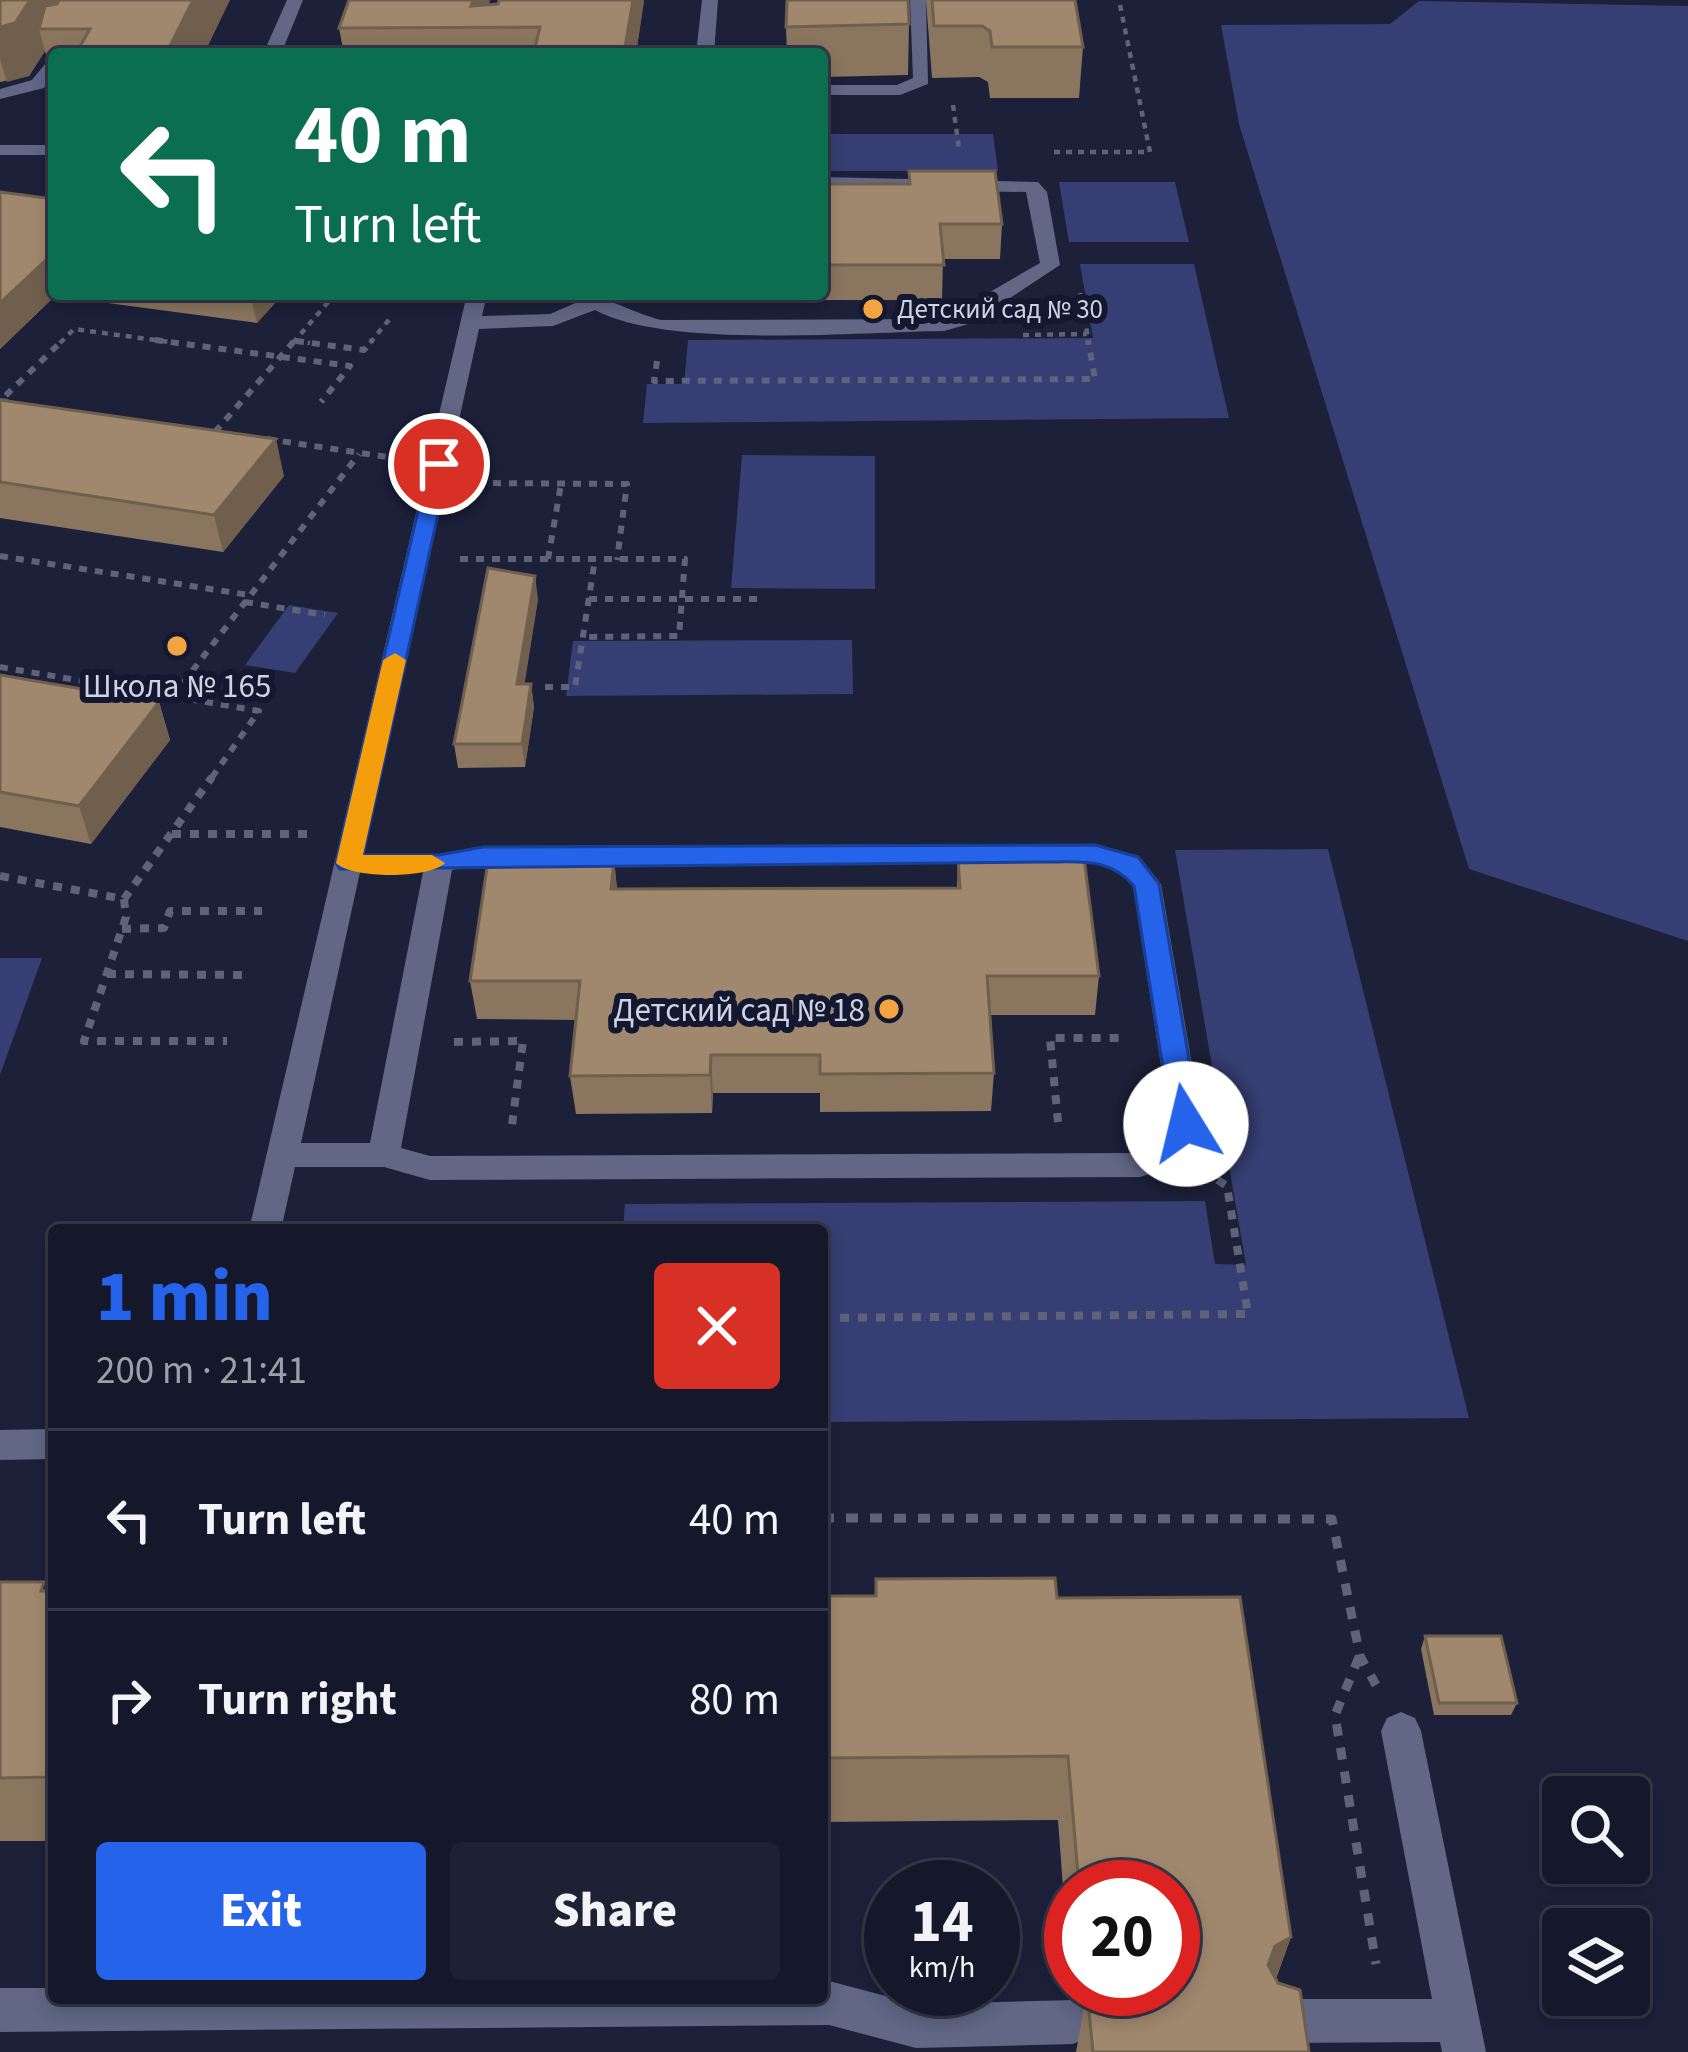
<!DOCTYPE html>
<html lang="en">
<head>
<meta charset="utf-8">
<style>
  body { margin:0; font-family:"Source Sans 3",sans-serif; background:#1e2133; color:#f1f3f6; height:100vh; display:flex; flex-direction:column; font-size:45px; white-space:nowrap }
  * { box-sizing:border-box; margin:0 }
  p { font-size:39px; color:#9da0a9 }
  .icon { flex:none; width:66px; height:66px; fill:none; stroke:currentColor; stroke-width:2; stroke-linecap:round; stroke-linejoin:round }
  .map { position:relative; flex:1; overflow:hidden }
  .sheet { position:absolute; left:48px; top:1224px; width:780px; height:780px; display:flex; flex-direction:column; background:#15182b; border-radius:12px; box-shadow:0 6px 18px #0003,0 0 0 3px #343747 }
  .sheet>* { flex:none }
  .guide { position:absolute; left:48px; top:48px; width:780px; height:252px; border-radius:12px; box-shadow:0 6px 18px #0003,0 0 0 3px #343747; background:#0b6e4f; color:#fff; overflow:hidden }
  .controls { position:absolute; left:1542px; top:1776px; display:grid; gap:24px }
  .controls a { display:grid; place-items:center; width:108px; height:108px; border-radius:12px; background:#15182b; box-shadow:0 6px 18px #0003,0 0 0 3px #343747; font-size:60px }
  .speed { position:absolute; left:864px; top:1860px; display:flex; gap:24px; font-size:60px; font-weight:700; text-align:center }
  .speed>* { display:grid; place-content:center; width:156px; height:156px; border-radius:50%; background:#15182b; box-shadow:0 6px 18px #0003,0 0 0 3px #343747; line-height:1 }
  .speed small { font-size:30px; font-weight:400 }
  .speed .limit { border:18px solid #d22; background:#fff; color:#111 }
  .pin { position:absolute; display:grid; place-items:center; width:102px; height:102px; color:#fff; margin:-51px; border:6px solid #fff; border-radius:50%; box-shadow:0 3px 12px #0007 }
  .me { position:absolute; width:132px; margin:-66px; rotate:351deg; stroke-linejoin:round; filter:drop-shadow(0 0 9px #0008) }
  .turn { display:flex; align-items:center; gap:42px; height:252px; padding:0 48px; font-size:54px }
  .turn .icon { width:156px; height:156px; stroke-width:2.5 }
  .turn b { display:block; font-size:84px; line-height:102px }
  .round { display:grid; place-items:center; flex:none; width:126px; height:126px; border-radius:12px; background:#1e2133 }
  .headline { display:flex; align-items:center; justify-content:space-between; height:204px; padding:0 48px }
  h1 { font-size:72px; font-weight:800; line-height:90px; color:#2563eb }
  .button { display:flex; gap:24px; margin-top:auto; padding:24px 48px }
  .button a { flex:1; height:138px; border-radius:12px; background:#2563eb; color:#fff; font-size:48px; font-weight:800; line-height:138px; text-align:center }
  .button a+a { background:#1e2133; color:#f1f3f6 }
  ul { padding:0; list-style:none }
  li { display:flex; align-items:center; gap:36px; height:180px; padding:0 48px; border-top:3px solid #343747 }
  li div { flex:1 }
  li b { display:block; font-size:45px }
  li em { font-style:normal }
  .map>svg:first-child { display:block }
  .green { fill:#363e73 }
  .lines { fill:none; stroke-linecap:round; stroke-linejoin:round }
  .path-far3 { stroke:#5f6379; stroke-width:4.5; stroke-dasharray:6 6; stroke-linecap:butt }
  .path-far2 { stroke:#5f6379; stroke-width:6; stroke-dasharray:8 8; stroke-linecap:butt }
  .path-far1 { stroke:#5f6379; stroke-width:8; stroke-dasharray:9 9; stroke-linecap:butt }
  .path { stroke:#5f6379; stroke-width:9; stroke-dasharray:12 12; stroke-linecap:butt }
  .minor { fill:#616784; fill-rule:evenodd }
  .wall { fill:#8a755f; fill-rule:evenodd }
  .shaded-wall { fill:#705f4d }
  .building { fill:#a0886e; stroke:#705f4d; stroke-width:3 }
  .route { fill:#2563eb; stroke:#184099; stroke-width:3 }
  .slow { fill:#f59e0b }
  .poi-dot { fill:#f3a442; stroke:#13172f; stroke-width:4.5 }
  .labels { text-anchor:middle; stroke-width:12; stroke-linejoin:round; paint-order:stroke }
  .far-poi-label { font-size:27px; fill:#ced2e2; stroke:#13172f; text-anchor:start }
  .poi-label { font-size:33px; fill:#ced2e2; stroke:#13172f }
</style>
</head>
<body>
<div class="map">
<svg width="1688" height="2052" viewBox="0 0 1688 2052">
  <rect width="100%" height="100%" fill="#1c2039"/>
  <g class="green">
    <path d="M1419 1 1688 6V941L1469 869 1239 124 1221 25 1390 24Z"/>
    <path d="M822 134H993L998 171H822Z"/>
    <path d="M1059 182H1175L1189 242H1069Z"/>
    <path d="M1080 264H1194L1229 418 643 423 647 384H684L688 340 1093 338Z"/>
    <path d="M742 455 875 456V589L731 588Z"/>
    <path d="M289 605 338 613 295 673 245 665Z"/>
    <path d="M852 640 853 694 566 696 573 641Z"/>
    <path d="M1328 849 1469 1418 822 1422V1230H623L625 1204 1205 1201 1215 1264 1246 1265 1175 850Z"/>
    <path d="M0 958H42L0 1075Z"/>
  </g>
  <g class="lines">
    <g class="path-far3">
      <path d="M953 105 959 149"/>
      <path d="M1054 152H1150L1119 0"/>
      <path d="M1080 293 1089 343"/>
      <path d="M1023 335 1087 334"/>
      <path d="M296 341 310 343"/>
      <path d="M60 343 74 329 177 343"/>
      <path d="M293 343 335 294"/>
      <path d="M370 343 392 316"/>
    </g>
    <g class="path-far2">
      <path d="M155 340 350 366 321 402"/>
      <path d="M296 341 364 350 372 340"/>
      <path d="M657 361 654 381 1095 379 1088 340"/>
      <path d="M8 402 0 401 63 340"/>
      <path d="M215 432 295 340"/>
      <path d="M267 439 394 458"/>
      <path d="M477 483 627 484 617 560"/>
      <path d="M0 556 249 595"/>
      <path d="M460 559H685L679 636 583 637"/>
      <path d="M548 559 561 484"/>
      <path d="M589 599H765"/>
      <path d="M245 602 325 615"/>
      <path d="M0 667 259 711 210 780"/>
      <path d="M545 687H575L595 559"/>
      <path d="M173 696 359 454"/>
    </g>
    <g class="path-far1">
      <path d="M172 834H307"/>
      <path d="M0 876 124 899 212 777"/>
      <path d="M124 899 126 917 84 1041H227"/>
      <path d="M122 929 164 928 170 911H262"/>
      <path d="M107 974 245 975"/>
      <path d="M454 1042 523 1041 512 1125"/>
      <path d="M1058 1122 1050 1038H1125"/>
      <path d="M822 1318 1248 1314 1227 1186 1210 1175"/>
    </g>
    <g class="path">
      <path d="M822 1518 1332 1519 1360 1656 1376 1685"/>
      <path d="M1359 1657 1335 1715 1376 1964"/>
    </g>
    <g class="minor">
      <path d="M287 0H303L281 54H263Z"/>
      <path d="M702 0H718L714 54H696Z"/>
      <path d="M910 0H926L928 84 900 95H822V85H897L913 78Z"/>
      <path d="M54 53 59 54H54V72L44 88 0 99V89L32 80Z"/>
      <rect x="0" y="145" width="54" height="10"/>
      <path d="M822 177 1038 182 1047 192 1060 265 972 323 944 331C856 332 667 349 595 310L553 326 479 329 364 854H439L483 846 1095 844 1139 856 1161 884 1202 1123C1187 1156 1175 1166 1140 1177L430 1180 384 1167H295L281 1230H249L467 294H487L482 316 550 314 580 301 572 294C604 294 630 312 661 320L943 319 1040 263 1026 192 822 189ZM1094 862 1119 870 1133 886 1170 1123 1161 1143 1137 1153 430 1156 401 1148 452 870 483 864ZM360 872H423L370 1143H301Z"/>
      <path d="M54 1429V1459L0 1460V1430Z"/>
      <path d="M1401 1712 1415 1718 1421 1731 1486 2052H1442L1440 2042 1273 2043 1258 2036 1251 2021 1258 2006 1273 1999H1432L1381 1731 1387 1718Z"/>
      <path d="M829 1981 916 2004 1073 2000 1088 2007 1095 2022 1088 2037 1073 2044 916 2048 829 2025 0 2032V1988H54V1998H822V1982Z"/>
    </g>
  </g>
  <g class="wall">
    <path d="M0 0 204 54H54L53 82 45 51 29 76 0 82Z"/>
    <path d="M499 0H644L636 54H344L339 28 498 4Z"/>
    <path d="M926 0H1075L1083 47 1079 98H990L988 82 979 77 932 78Z"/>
    <path d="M909 24 908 75 822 77V54H787L786 27Z"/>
    <path d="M909 171 1002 224 1000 259H943L942 300H644L643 294H822V184H909Z"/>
    <path d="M54 199V294H283L257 323 55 296 0 349Z"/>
    <path d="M0 400 284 476 223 552 0 518Z"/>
    <path d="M538 599 524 684H531L534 707 525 767 458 768 454 744Z"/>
    <path d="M0 675 159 702 170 740 91 844 0 827Z"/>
    <path d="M958 859 1099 976 1095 1015H990L994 1073 991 1111 820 1112V1093H713L712 1113 576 1114 570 1076 576 1020 477 1019 470 981 614 860 617 889 957 888Z"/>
    <path d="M0 1582 54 1591V1841H0Z"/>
    <path d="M822 1596 1057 1598 1291 1937 1276 1979 1309 2052H1076L1085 2001 1071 1996 1058 1820 822 1822ZM1071 1887H1173V1989H1071Z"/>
    <path d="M1425 1636 1517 1703 1511 1715H1434L1421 1649Z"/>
  </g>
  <g class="shaded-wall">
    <path d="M30 0H76L39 29 45 51 29 76 7 82 0 59V27Z"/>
    <path d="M193 0H230L204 54H170L169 48Z"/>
    <path d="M473 0H490L484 27 471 6Z"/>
    <path d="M633 0H644L636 54H626Z"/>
    <path d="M45 261 55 296 0 349V303Z"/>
    <path d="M250 294H283L257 323Z"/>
    <path d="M276 439 284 476 223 552 214 515Z"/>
    <path d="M535 576 538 599 521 707 517 684Z"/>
    <path d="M531 684 534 707 525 767 522 744Z"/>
    <path d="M159 702 170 740 91 844 79 806Z"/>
    <path d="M614 860 618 899 611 889Z"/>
    <path d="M711 1055 713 1093 712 1113 710 1075Z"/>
    <path d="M1291 1937 1269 1996 1254 2004 1275 1946Z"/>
  </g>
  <g class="building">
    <path d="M0 0H30L15 23 0 27Z"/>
    <path d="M59 0H193L169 48H79L90 29H39L45 6 57 4Z"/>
    <path d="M349 0H473L471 6 498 4 499 0H633L625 47 535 48 540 27 339 28Z"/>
    <path d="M787 0H908L909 24 786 27Z"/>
    <path d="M932 0H1075L1083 47H992L990 31 982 26H934Z"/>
    <path d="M909 171H995L1002 224H940L944 265H822V184H910Z"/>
    <path d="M0 192 54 199V263L45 261 0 303Z"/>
    <path d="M0 400 276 439 214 515 0 482Z"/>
    <path d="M488 568 535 576 517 684H531L522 744H454Z"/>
    <path d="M0 675 159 702 79 806 0 792Z"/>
    <path d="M1084 858 1099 976H987L994 1073 820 1074V1055H711L710 1075 570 1076 580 981H470L488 861 614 860 611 889 960 888 958 859Z"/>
    <path d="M1055 1578 1057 1598 1240 1597 1291 1937 1275 1946 1268 1965 1278 1983 1300 1990 1309 2052H1093L1087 1991 1091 1989H1173V1887H1079L1068 1756 822 1758V1596H876V1579Z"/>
    <path d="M0 1582H44L41 1591H54V1777L0 1778Z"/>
    <path d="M1425 1636H1501L1517 1703H1439Z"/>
  </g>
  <path class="route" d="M439 458 449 464 363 855H439L483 847 1095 845 1138 857 1159 884 1200 1124 1196 1131H1176L1172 1124 1134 886C1110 858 1083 862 1048 862L340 869 336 863 429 464Z"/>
  <path class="slow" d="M395 653 406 660 363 855H432L445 863C429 879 352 879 336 863L383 660Z"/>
  <g class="poi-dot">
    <circle cx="873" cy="309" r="12"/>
    <circle cx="177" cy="646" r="12"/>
    <circle cx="889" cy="1009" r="12"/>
  </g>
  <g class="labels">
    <g class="far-poi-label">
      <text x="897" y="318">Детский сад № 30</text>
    </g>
    <g class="poi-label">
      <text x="177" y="697">Школа № 165</text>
      <text x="865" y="1021" text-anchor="end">Детский сад № 18</text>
    </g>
  </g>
</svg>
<div class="controls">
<a><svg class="icon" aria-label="search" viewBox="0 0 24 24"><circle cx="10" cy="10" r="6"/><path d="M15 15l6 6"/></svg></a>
<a><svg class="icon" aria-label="layers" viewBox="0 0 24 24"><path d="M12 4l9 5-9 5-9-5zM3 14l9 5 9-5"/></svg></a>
</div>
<div class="speed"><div>14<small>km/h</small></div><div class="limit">20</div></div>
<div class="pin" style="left:439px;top:464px;background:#d93025"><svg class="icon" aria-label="arrive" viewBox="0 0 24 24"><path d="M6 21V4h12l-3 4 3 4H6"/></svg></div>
<svg class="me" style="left:1186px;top:1124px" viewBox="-20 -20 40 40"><circle r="19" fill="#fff"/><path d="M0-13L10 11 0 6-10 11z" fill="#2563eb"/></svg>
<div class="guide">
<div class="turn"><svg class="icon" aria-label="left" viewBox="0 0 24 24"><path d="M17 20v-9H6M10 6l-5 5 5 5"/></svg><div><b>40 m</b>Turn left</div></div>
</div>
<section class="sheet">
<div class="headline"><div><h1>1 min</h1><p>200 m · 21:41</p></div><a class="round" style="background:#d93025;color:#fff"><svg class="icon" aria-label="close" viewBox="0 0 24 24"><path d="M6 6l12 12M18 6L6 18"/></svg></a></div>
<ul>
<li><svg class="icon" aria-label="left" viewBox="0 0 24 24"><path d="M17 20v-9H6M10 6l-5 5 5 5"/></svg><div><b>Turn left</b></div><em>40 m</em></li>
<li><svg class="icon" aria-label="right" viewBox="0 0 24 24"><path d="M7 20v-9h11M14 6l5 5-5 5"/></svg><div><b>Turn right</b></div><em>80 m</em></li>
</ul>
<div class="button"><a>Exit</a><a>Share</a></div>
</section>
</div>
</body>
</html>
